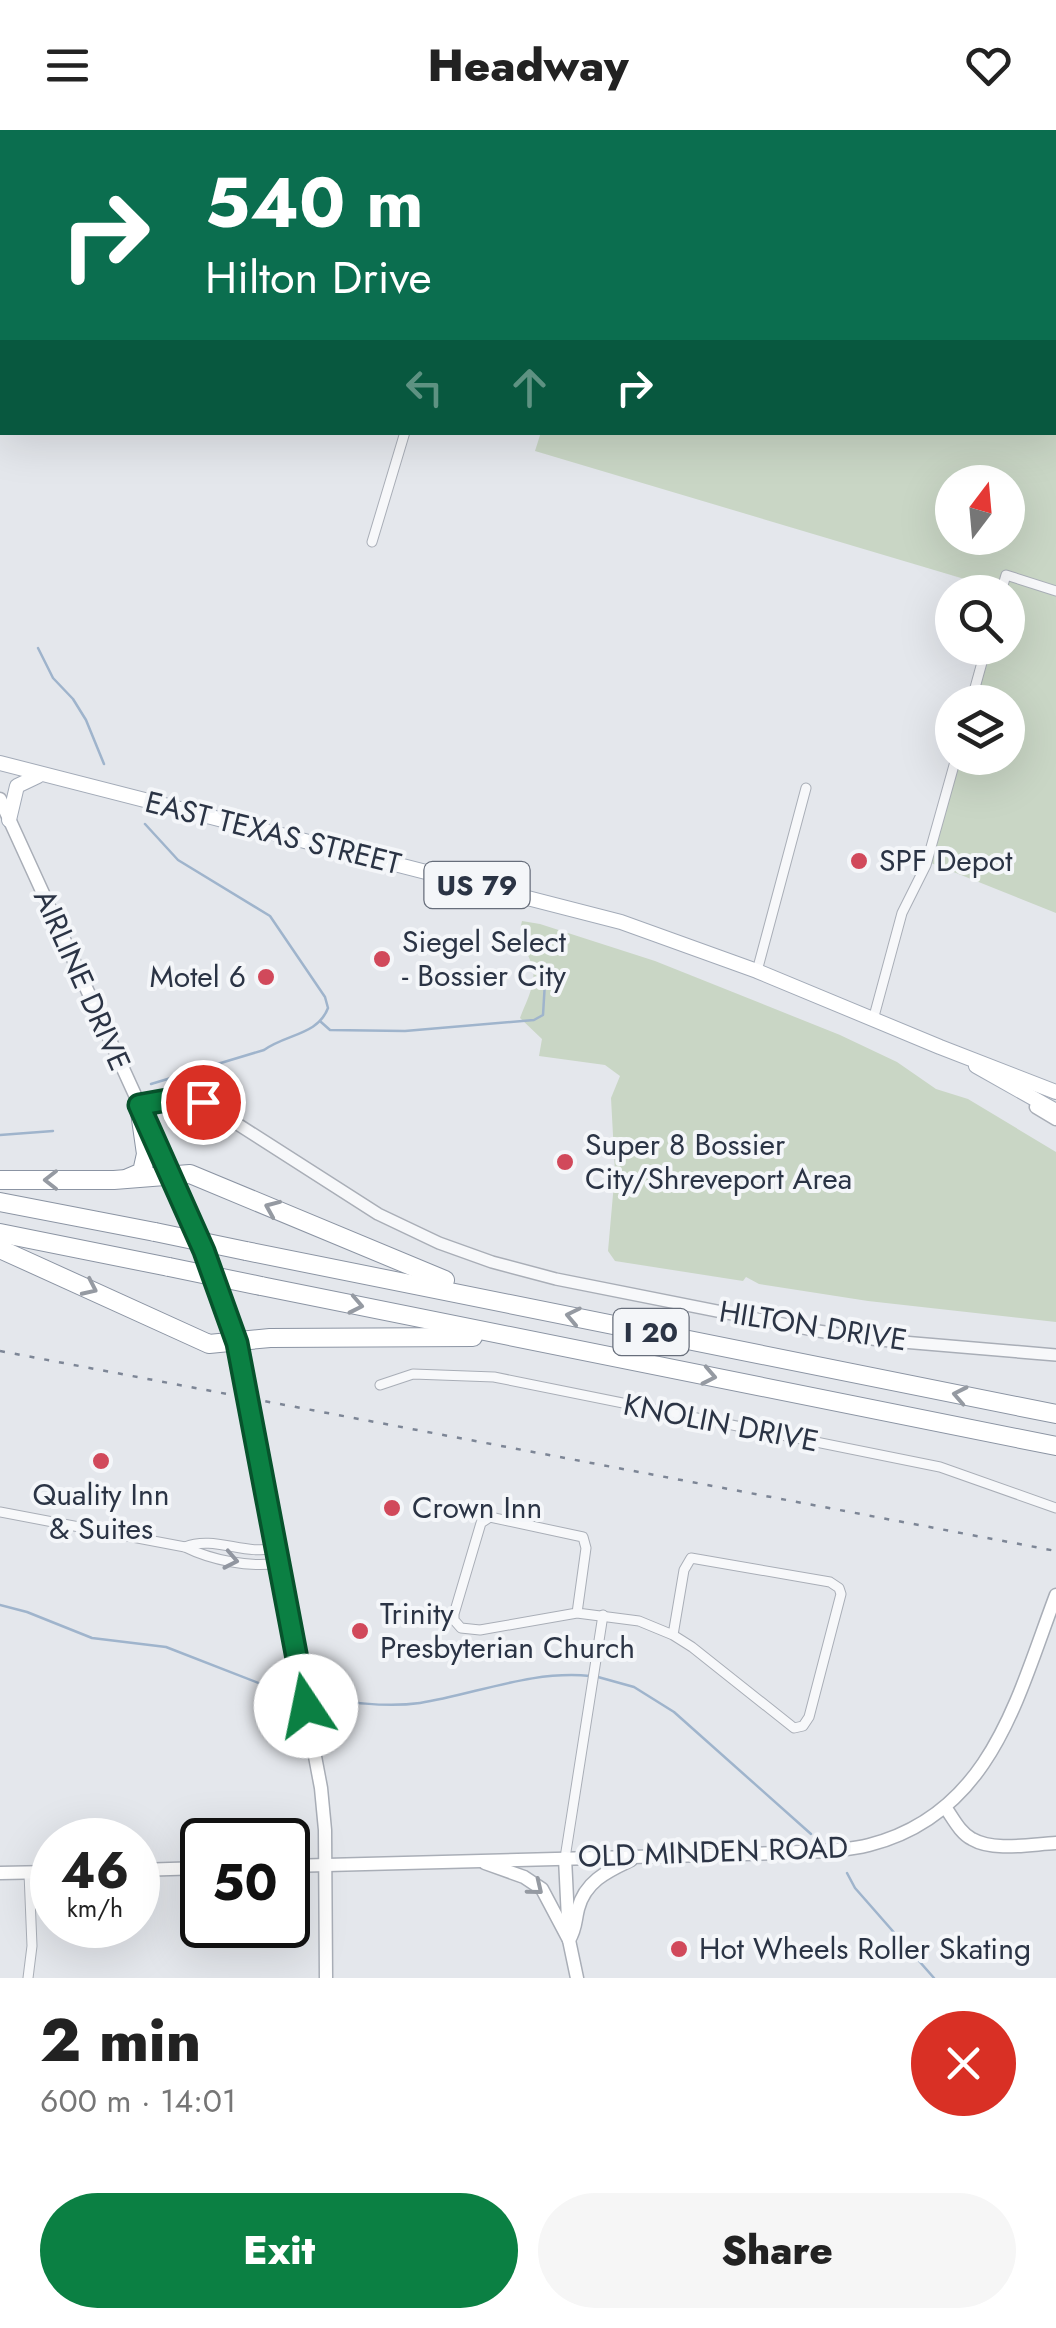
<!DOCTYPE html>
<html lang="en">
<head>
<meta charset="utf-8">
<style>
  body { margin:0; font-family:Jost,sans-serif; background:#f6f6f6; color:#222; height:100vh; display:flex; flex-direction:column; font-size:38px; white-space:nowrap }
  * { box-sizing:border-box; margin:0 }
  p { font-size:32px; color:#767676 }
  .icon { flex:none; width:55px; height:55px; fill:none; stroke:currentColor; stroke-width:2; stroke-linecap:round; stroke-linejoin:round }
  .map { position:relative; height:1848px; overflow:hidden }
  .sheet { display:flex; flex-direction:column; background:#fff; flex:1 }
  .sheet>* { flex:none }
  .hud { position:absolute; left:0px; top:0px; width:1058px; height:305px; box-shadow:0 10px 40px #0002; background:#0b6e4f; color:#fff; overflow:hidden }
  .needle { width:65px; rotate:16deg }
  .controls { position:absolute; left:935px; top:335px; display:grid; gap:20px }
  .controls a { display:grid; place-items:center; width:90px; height:90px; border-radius:50%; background:#fff; box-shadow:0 10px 40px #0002; font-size:50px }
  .speed { position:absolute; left:30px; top:1688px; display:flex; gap:20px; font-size:50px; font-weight:700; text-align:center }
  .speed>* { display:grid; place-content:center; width:130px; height:130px; border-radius:50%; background:#fff; box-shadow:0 10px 40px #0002; line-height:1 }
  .speed small { font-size:25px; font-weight:400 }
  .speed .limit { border:5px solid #111; border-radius:15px; background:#fff; color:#111 }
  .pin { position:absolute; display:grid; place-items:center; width:85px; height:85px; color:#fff; margin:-42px; border:5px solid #fff; border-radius:50%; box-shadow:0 2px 10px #0007 }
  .me { position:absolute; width:110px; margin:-55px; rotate:349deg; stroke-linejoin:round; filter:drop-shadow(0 0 8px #0008) }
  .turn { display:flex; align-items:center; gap:35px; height:210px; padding:0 40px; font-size:45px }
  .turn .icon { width:130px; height:130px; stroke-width:2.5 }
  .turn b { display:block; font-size:70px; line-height:85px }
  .lanes { display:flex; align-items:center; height:95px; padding:0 40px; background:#0003; justify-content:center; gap:50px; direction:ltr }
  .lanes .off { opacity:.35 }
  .round { display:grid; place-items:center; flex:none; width:105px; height:105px; border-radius:52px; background:#f6f6f6 }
  .summary { display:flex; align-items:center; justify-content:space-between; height:170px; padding:0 40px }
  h1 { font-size:60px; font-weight:800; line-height:75px }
  .cta { display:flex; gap:20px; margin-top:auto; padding:20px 40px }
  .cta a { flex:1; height:115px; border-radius:60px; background:#0b8043; color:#fff; font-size:40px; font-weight:800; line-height:115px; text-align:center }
  .cta a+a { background:#f6f6f6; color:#222 }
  header { display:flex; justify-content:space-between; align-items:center; height:130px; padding:0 40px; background:#fff; font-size:45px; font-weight:800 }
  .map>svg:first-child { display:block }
  .green { fill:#c9d6c5; fill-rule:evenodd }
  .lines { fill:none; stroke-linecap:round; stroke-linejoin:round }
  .stream { stroke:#9fb4cc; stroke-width:2.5 }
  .minor-casing { stroke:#a9aeb7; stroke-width:11 }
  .tertiary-casing { stroke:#a9aeb7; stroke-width:14 }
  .secondary-casing { stroke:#a9aeb7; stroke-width:15 }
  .primary-casing { stroke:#a3abb8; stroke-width:16 }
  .motorway-casing { stroke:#8b94a3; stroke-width:20 }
  .minor { stroke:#f7f8fa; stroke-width:9 }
  .tertiary { stroke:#f7f8fa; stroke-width:11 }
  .secondary { stroke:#fff; stroke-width:12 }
  .primary { stroke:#fff; stroke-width:14 }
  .motorway { stroke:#fff; stroke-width:18 }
  .rail { stroke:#7d8696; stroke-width:2.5; stroke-dasharray:5 10; stroke-linecap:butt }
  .motorway-bridge-casing { stroke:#8b94a3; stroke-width:20; stroke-linecap:butt }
  .motorway-bridge { stroke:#fff; stroke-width:18 }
  .oneway { stroke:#959aa2 }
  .oneway2 { stroke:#9196a0 }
  .route-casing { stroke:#07532c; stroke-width:25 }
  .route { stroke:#0b8043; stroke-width:18 }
  .poi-dot { fill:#d1495b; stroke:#f4f6f9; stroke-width:4 }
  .labels { text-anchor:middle; stroke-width:8; stroke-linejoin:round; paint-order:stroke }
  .shield { fill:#f4f6f9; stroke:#676e7b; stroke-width:2.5 }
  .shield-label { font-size:28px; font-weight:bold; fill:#2b3445 }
  .street-label { font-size:30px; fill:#2b3445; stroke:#f4f6f9 }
  .poi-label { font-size:30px; fill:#2b3445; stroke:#f4f6f9; text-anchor:start }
</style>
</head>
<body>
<header><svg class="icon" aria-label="menu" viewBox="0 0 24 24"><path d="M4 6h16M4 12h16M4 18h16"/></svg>Headway<svg class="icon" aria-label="heart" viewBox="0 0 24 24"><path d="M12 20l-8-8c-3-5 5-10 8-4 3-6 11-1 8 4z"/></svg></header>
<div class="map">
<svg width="1056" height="1848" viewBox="0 0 1056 1848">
  <rect width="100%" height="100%" fill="#e4e7ec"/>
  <g class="green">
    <path d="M935 0H1056V783L931 733 960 628H1008V572H976L991 518H1008V462L535 321 541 302H1055V2H934ZM952 352H1008V408H952Z"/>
    <path d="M522 791 540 794 655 831 840 905 897 932 936 959 968 969 1056 1022V1192L868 1171 759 1154 746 1147 743 1151 615 1131 608 1121 615 1042 611 968 620 946 605 935 539 926 542 909 520 888C525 874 536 855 533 839 528 817 515 816 522 791Z"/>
  </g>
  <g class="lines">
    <g class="stream">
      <path d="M616 2 617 0"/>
      <path d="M38 518 53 548 73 569 86 590 104 634"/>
      <path d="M145 694 178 730 270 786 325 867 328 878C318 905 286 904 264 920L151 954"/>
      <path d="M321 892 330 900 405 901 534 890 543 885 546 835"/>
      <path d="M0 1005 53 1001"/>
      <path d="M0 1475 27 1482 92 1508 166 1517 274 1559 299 1564"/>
      <path d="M598 1547 634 1557 674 1582 811 1704"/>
      <path d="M311 1566C347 1572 384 1578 420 1573 476 1564 532 1540 590 1546"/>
      <path d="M847 1743 855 1758 934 1848"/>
    </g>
    <defs>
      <g id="minor">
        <path d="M1055 43H1056"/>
        <path d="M0 67 2 70"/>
        <path d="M0 231 2 232"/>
        <path d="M372 412 405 302"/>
        <path d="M1001 462 1006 445 1056 461"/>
        <path d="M971 572 986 518"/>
        <path d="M757 841 806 658"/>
        <path d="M873 890 902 783 926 735 956 628"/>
        <path d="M380 1255 413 1244 494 1247 940 1337 1056 1378"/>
        <path d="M0 1382 185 1417C211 1430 250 1438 279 1433"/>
        <path d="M185 1417C214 1405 245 1426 276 1418"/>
        <path d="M577 1483 586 1418 583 1407 490 1387 481 1393 454 1484V1490L461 1498 480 1500 577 1483 639 1491 673 1505 692 1517 794 1598 803 1596 809 1587 841 1464 839 1458 830 1452 691 1428 684 1440 673 1505"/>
        <path d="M565 1728 603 1485"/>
        <path d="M28 1848 32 1816 29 1743"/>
      </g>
      <g id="tertiary">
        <path d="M81 2 84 0"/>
        <path d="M0 81 2 79"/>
        <path d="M139 975 184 967 203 972 378 1084 439 1113 492 1132 556 1149 818 1201 879 1210 1056 1225"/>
      </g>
      <g id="secondary">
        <path d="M0 669 172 1046 217 1155 237 1213 321 1658 325 1700 326 1848"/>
        <path d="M1036 977 1056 989"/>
        <path d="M945 1677C953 1688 960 1703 972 1709 994 1722 1032 1714 1056 1713"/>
        <path d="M565 1728 569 1810 577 1848"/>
        <path d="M485 1733 524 1747 542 1759 569 1810C576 1799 575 1791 578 1779 585 1751 608 1741 631 1730"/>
        <path d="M288 1736 785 1723C813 1721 841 1722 869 1715 991 1684 1017 1568 1056 1465"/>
        <path d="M138 1740 202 1738"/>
        <path d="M0 1743 52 1742"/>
      </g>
      <g id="primary">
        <path d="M0 633 621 792 757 841 940 917 1056 962"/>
        <path d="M9 690 17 656 38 646"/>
        <path d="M976 936 1056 981"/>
      </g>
      <g id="motorway">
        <path d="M128 1048 142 1042 146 1024 139 975"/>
        <path d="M0 1050H114L190 1044 445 1150"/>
        <path d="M0 1072 155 1102"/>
        <path d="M0 1103 169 1137"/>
        <path d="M0 1119 209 1214 270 1208 473 1207"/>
        <path d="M246 1121 1056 1284"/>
        <path d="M261 1156 1056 1316"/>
      </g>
    </defs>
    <use href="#minor" class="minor-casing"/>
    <use href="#tertiary" class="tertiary-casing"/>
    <use href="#secondary" class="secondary-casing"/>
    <use href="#primary" class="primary-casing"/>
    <use href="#motorway" class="motorway-casing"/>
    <use href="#minor" class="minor"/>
    <use href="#tertiary" class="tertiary"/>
    <use href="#secondary" class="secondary"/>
    <use href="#primary" class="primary"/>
    <use href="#motorway" class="motorway"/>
    <path class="rail" d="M0 1221 1056 1421"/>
    <defs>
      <g id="motorway-bridge">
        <path d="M155 1102 246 1121"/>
        <path d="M169 1137 261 1156"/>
      </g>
    </defs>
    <use href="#motorway-bridge" class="motorway-bridge-casing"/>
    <use href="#motorway-bridge" class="motorway-bridge"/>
  </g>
  <defs><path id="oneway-chevron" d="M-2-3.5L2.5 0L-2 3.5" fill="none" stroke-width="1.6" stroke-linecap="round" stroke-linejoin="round" transform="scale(2.5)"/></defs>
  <g class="oneway">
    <use href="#oneway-chevron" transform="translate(51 1050) rotate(-180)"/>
    <use href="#oneway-chevron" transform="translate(272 1078) rotate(-157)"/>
    <use href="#oneway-chevron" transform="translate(90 1158) rotate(25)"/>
    <use href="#oneway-chevron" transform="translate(356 1175) rotate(11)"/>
    <use href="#oneway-chevron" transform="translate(573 1186) rotate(-168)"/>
    <use href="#oneway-chevron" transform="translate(709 1246) rotate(11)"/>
    <use href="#oneway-chevron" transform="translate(960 1265) rotate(-169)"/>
    <use href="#oneway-chevron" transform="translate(536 1758) rotate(39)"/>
  </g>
  <use class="oneway2" href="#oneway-chevron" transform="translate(231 1430) rotate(11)"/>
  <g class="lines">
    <defs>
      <path id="route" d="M203 972 184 967 139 975 204 1121 237 1213 306 1576"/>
    </defs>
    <use href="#route" class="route-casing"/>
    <use href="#route" class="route"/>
  </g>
  <g class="poi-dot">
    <circle cx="859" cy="731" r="10"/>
    <circle cx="382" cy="829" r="10"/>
    <circle cx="266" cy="847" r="10"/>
    <circle cx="565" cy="1032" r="10"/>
    <circle cx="101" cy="1331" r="10"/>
    <circle cx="392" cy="1378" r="10"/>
    <circle cx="360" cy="1501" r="10"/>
    <circle cx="679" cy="1819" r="10"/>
  </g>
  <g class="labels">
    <g class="shield">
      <rect x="424.5" y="732" width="105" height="46" rx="8"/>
      <rect x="613.5" y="1179" width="75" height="46" rx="8"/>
    </g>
    <g class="shield-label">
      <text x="477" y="765">US 79</text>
      <text x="651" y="1212">I 20</text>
    </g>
    <g class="street-label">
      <text transform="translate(273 703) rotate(14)" y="10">EAST TEXAS STREET</text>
      <text transform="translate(82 850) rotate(66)" y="10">AIRLINE DRIVE</text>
      <text transform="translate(813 1196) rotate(9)" y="10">HILTON DRIVE</text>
      <text transform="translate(721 1293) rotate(11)" y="10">KNOLIN DRIVE</text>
      <text transform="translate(713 1722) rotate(-2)" y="10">OLD MINDEN ROAD</text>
    </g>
    <g class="poi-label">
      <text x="879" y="741">SPF Depot</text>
      <text x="402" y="822">Siegel Select<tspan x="402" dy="34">- Bossier City</tspan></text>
      <text x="246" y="857" text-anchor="end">Motel 6</text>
      <text x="585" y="1025">Super 8 Bossier<tspan x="585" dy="34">City/Shreveport Area</tspan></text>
      <text x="101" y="1375" text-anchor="middle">Quality Inn<tspan x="101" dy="34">&amp; Suites</tspan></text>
      <text x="412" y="1388">Crown Inn</text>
      <text x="380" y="1494">Trinity<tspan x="380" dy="34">Presbyterian Church</tspan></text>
      <text x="699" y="1829">Hot Wheels Roller Skating</text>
    </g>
  </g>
</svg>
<div class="controls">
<a><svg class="needle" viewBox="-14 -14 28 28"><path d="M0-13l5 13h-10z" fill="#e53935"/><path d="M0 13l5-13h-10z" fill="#767676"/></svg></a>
<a><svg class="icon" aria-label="search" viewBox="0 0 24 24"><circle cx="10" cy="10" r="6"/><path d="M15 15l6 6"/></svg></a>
<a><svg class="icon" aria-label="layers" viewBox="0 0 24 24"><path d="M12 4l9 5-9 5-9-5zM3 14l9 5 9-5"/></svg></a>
</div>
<div class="speed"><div>46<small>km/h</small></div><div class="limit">50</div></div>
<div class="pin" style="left:203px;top:972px;background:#d93025"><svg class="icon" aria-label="arrive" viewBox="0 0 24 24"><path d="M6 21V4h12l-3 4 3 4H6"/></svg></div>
<svg class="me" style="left:306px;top:1576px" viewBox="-20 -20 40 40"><circle r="19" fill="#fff"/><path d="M0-13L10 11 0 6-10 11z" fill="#0b8043"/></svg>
<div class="hud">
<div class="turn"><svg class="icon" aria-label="right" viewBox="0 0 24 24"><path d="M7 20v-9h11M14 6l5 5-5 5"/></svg><div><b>540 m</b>Hilton Drive</div></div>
<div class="lanes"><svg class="icon off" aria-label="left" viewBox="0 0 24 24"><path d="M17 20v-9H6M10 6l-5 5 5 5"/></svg><svg class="icon off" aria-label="ahead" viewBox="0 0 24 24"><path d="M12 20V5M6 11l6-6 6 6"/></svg><svg class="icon" aria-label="right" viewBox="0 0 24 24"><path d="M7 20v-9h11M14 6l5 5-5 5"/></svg></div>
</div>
</div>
<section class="sheet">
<div class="summary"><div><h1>2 min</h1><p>600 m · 14:01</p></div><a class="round" style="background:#d93025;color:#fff"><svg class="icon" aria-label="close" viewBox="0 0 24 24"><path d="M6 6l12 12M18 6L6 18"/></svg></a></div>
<div class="cta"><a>Exit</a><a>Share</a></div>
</section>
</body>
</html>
